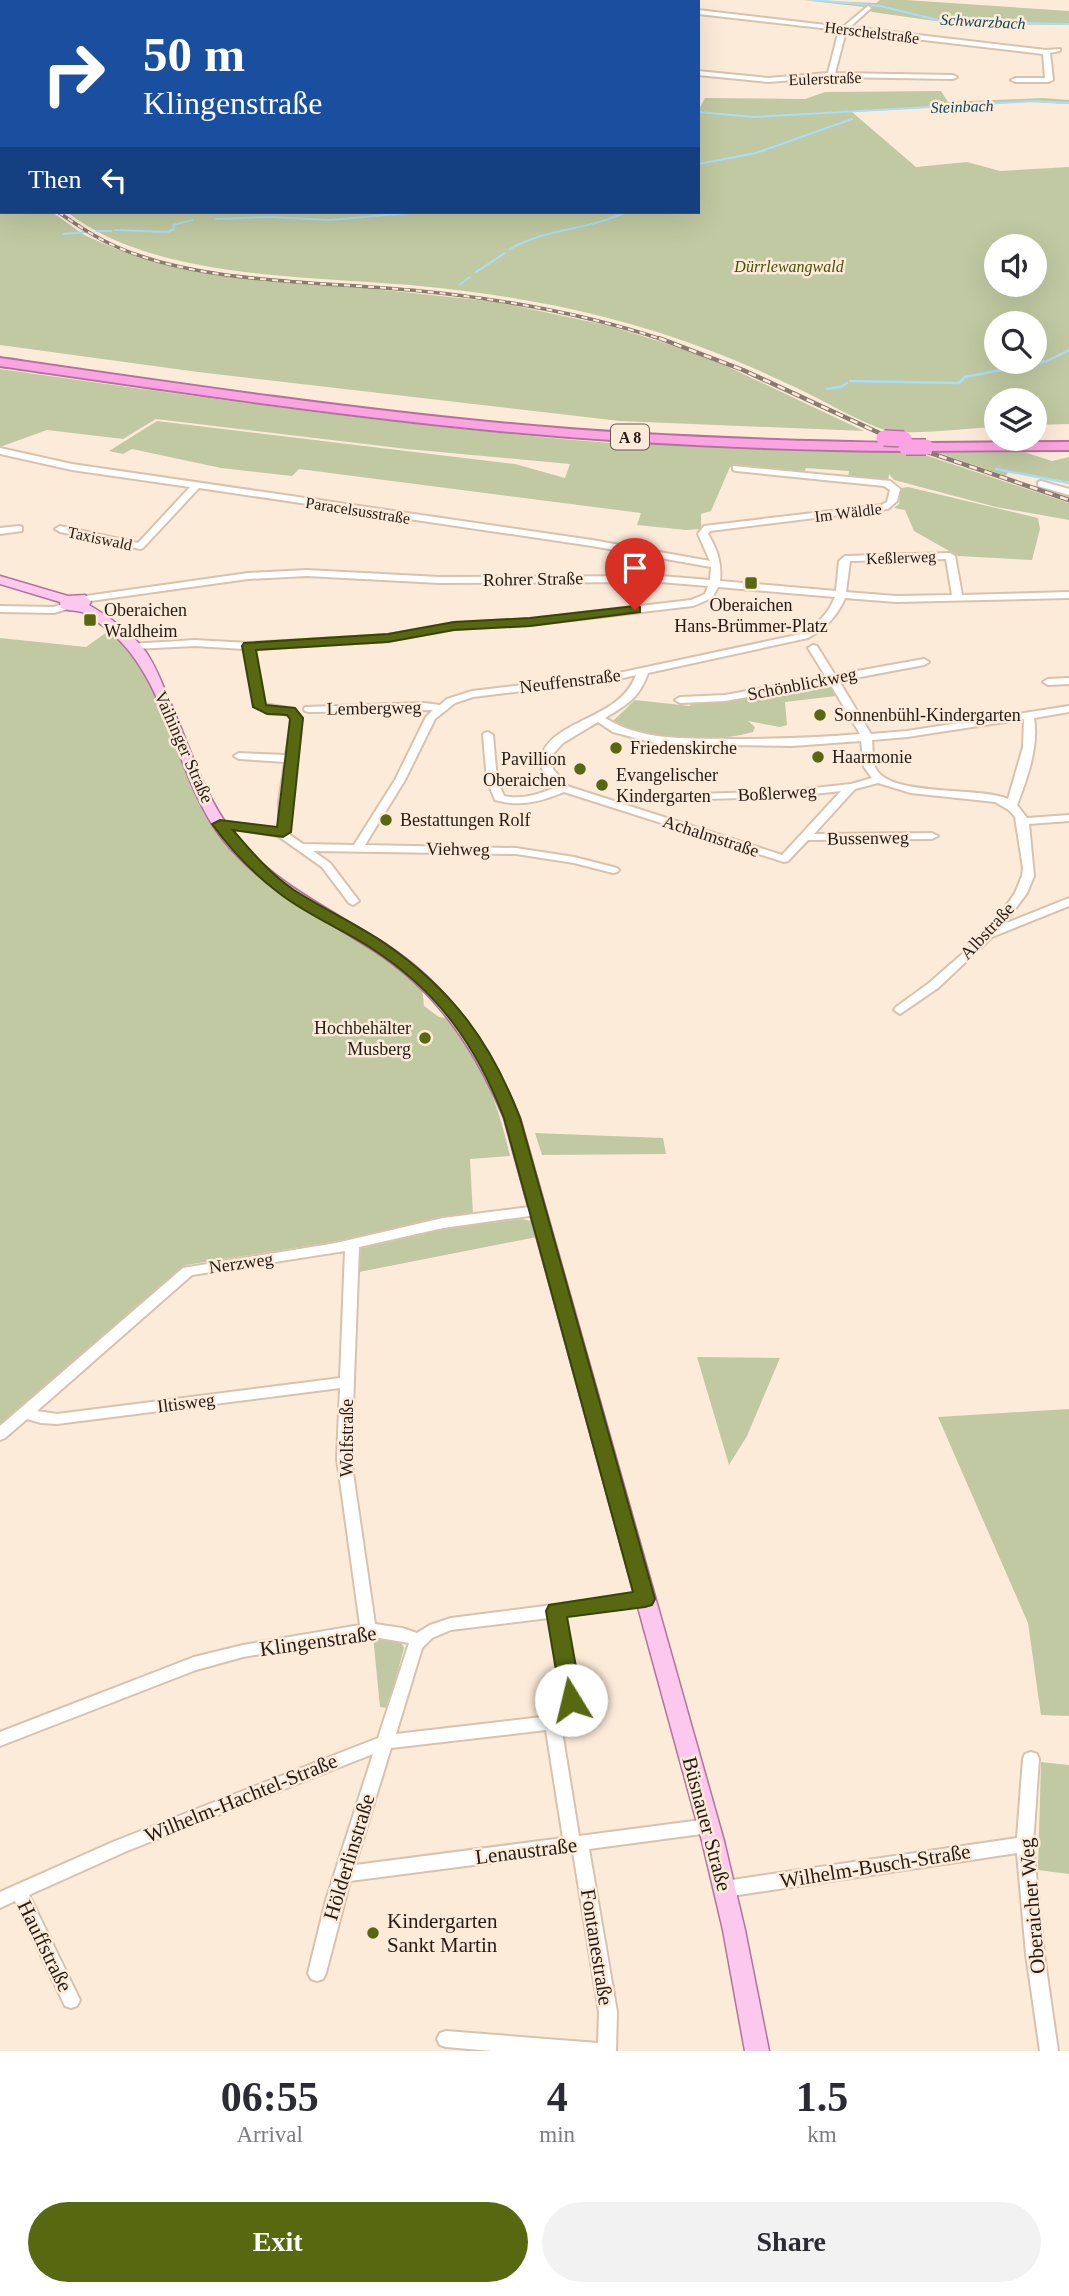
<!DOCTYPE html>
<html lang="en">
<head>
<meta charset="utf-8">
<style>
  body { margin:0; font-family:"Times New Roman",serif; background:#f2f2f3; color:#2b2b33; height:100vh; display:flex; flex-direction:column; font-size:26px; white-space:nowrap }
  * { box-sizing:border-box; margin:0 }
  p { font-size:23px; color:#7c7c81 }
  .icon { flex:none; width:38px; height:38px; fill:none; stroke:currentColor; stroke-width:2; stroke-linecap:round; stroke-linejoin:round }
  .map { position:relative; height:2051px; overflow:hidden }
  .panel { display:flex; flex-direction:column; background:#fff; flex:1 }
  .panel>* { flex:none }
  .guide { position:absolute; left:0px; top:0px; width:700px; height:214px; box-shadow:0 7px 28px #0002; background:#1a4fa0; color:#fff; overflow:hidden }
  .buttons { position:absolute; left:984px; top:234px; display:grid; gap:14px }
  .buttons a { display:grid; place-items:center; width:63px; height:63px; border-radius:50%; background:#fff; box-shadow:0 7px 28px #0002; font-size:35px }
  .pin { position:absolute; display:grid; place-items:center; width:60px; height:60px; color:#fff; margin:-72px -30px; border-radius:50% 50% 50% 0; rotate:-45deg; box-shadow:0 0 7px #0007 }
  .pin .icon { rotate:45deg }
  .me { position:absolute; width:77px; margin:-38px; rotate:351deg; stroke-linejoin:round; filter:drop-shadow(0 0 5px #0008) }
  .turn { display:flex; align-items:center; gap:24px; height:147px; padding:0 28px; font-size:32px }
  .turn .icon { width:91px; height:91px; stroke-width:2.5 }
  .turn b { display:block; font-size:49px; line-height:60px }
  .then { display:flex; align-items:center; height:66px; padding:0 28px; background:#0003; gap:14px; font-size:26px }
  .eta { display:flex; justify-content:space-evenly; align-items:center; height:119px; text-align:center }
  .eta b { font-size:42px; font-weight:800; line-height:49px }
  .action { display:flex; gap:14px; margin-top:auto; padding:14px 28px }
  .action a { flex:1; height:80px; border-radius:42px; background:#586811; color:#fff; font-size:28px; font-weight:800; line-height:80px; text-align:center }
  .action a+a { background:#f2f2f3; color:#2b2b33 }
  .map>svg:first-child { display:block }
  .green { fill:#c1c9a2; fill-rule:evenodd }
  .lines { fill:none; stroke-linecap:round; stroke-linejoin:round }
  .stream-far1 { stroke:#a9ddf9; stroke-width:2 }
  .stream { stroke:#a9ddf9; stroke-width:2.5 }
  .minor-casing { stroke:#d8c2ad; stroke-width:4 }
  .major-casing { stroke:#b0749b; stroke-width:3 }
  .highway-casing { stroke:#b0749b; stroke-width:4 }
  .minor { fill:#fff; fill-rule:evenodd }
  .major { fill:#fdc8ee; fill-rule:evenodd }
  .highway { fill:#fca4e3; fill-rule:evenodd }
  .rail-far1-casing { stroke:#887b6f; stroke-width:3.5 }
  .rail-casing { stroke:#887b6f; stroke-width:4.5 }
  .rail-far1 { stroke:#fdebda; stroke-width:2; stroke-dasharray:6; stroke-linecap:butt }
  .rail { stroke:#fdebda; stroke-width:2.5; stroke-dasharray:8; stroke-linecap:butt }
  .highway-bridge-casing { stroke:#b0749b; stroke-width:18; stroke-linecap:butt }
  .highway-bridge { stroke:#fca4e3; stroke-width:15 }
  .route { fill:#586811; stroke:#39440b; stroke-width:2 }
  .poi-dot { fill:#586811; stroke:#fdebda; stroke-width:2.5 }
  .labels { text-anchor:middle; stroke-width:5; stroke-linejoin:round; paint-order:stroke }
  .far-water-label { font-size:16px; font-style:italic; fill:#0d455c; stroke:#fdebda }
  .far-street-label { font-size:16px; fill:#241c14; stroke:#fdebda }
  .far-park-label { font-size:16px; font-style:italic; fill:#454f07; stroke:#fdebda }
  .shield { fill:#fdebda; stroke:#655a4f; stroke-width:2 }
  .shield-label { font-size:16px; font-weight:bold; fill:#241c14 }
  .street-label { font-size:18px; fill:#241c14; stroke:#fdebda }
  .poi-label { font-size:18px; fill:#241c14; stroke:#fdebda; text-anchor:start }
  .near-street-label { font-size:21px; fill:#241c14; stroke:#fdebda }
  .near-poi-label { font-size:21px; fill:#241c14; stroke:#fdebda; text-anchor:start }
</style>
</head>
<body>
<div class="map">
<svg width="1069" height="2051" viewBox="0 0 1069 2051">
  <rect width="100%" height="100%" fill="#fdebda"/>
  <g class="green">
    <path d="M803 0 876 3 880 0H906L1069 11V25L956 24 872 12 864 7Z"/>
    <path d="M941 91 948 102 1043 98 1069 100V104L1029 102 852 112 916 167 967 162 1000 171 1069 167V424L1034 425V401H996V427C963 428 922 435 890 431 873 429 818 398 799 389 747 364 693 342 637 326 566 305 492 293 419 286 313 276 153 280 67 212H698V111L705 98 805 99 825 92ZM996 247H1034V285H996ZM996 324H1034V362H996Z"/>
    <path d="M0 196 2 212H52L84 235 116 249 185 269 497 302 610 326 684 349 722 364 864 431 620 421 198 372 0 345Z"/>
    <path d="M0 369C207 398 414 428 623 444L628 442 919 453 1069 503V520L996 507 894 480 889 474 888 481 848 477 849 471 806 468 804 473 743 466 730 467 711 511 701 514V529L686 530 637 525 641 513 299 469 292 476 221 468 132 449 123 454 109 451 157 421 515 464 565 478 570 464 407 449 156 419 123 439 47 430 0 447Z"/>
    <path d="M1024 452 1052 461 1069 457V482L1008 472 1006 476 939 453Z"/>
    <path d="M908 487 1038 518 1040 529 1032 560 958 556 914 531 905 510 894 508 899 504 901 488Z"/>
    <path d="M107 632 125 642 138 656 242 859 390 959 422 987 424 1006 439 1017 456 1019C482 1068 498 1101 510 1156L470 1159 473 1215 440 1220 517 1218 531 1221 542 1236 359 1272 358 1238 186 1265 0 1427V638L86 647Z"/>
    <path d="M828 682 836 696 785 702 787 725 780 727 748 721 755 727 753 732C710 744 657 738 616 724L613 721 635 700 690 706 691 701Z"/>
    <path d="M535 1133 663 1138 666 1154 542 1155Z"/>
    <path d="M697 1357 780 1358 747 1436 729 1465Z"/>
    <path d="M1069 1409V1716L1041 1715 1028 1623 938 1417Z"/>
    <path d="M373 1636 400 1640 404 1648 388 1708 380 1707Z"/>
    <path d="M1041 1762 1069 1765V1874L1038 1870Z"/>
  </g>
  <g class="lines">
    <g class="stream-far1">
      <path d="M815 0 880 6 942 21 1069 24"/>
      <path d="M698 112 754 117 1035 101 1069 103"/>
      <path d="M698 164 756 153 852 119"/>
      <path d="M216 219 270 217 330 220 421 212"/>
      <path d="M115 230 168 232 174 229 173 225 193 220"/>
      <path d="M97 231H111"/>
      <path d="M63 234 87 232"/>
      <path d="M510 249C546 228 589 230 626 212"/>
      <path d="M476 272 505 253"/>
      <path d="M459 285 470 277"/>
    </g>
    <g class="stream">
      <path d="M850 381 959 383 965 377 1047 361 1069 350"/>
      <path d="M827 389 841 387 847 383"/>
      <path d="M996 469 1069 483"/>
    </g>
    <defs>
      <g id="minor">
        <rect x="64" y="0" width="6" height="2"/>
        <path d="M112 0H132L130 2H109Z"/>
        <rect x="194" y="0" width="6" height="2"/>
        <path d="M334 0H367L365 2H331Z"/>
        <rect x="549" y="0" width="6" height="2"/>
        <path d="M868 6 871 8 870 9 850 27 1046 50 1060 49V51L1050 53 1053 80 1049 82H1015L1011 80 1015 78H1045L1043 54 846 31 835 73 953 75 957 77 953 79 831 77 768 82 698 75V71L768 78 828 73 839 30 698 14V10L843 27Z"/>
        <rect x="0" y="8" width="2" height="4"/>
        <rect x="0" y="40" width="2" height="5"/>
        <rect x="0" y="79" width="2" height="7"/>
        <rect x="0" y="91" width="2" height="4"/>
        <path d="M0 448 72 464 592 540 710 561 698 534 704 526 881 505 887 502 890 490 884 486 736 471 733 470V466L890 481 900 489 897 501 888 509 710 531 708 534C717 549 722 563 720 581L836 591 839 561 845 556 950 553 955 556 962 595 1069 592V598L896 602 845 598C837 617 825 628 808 638L648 673C639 698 628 704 605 718 642 741 684 738 725 739 771 739 815 738 860 734L829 682 725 701 680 703 675 700 680 697 725 695 826 677 808 648 813 645 817 646 835 675 924 659 929 662 924 665 839 681 871 734 907 731 1069 706V712L1034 718C1039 746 1027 779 1017 805L1027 818 1069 815V821L1029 824 1034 876 1027 893 1004 924 1069 898V906L992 937 938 988 900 1014 894 1010 896 1007 929 983 969 948 1004 909 1015 893 1022 876 1023 868 1015 817 1009 810 995 802 911 793 878 783 855 789 814 834 932 833 938 836 932 839 808 840 788 861 784 862 564 792C540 802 520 807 495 800L487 780 483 735 484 733 488 732 493 735 497 780 504 796C523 800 539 794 556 787L542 769C542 764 541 757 543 752 558 719 621 718 636 675L614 680 473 697 455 703 435 719 405 780 365 845 516 848 574 857 617 868 619 870 617 872 613 873 574 863 516 854 313 851 330 863 359 901 353 905 349 903 322 867 278 836 220 827 214 824 220 821 279 829V802L285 762 239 759 234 756 239 753 286 755 292 719C282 709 266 714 255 707L244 649 195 646 134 649 130 648V644L195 640 249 643 388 635 454 623 530 619 691 600 705 594 708 586 660 582 439 583 307 576 248 579 83 602 79 601V597L248 573 307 570 439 577 660 576 710 580 711 567 592 546 199 488 143 548 140 549 60 532 55 529 60 526 138 543 190 487 72 470 0 454ZM946 559 952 595 896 596 846 592 850 561ZM718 587 835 597C828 615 817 624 801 634L614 674 472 691 447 699 440 705 424 703 305 707 304 709 305 711 309 712 433 710 426 717 395 780 354 845 303 844 290 835 291 802 302 718 294 709 265 704 255 649 388 641 454 629 530 625 693 606 712 598ZM1024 719 1023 747 1008 799C979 786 888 798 875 767 872 759 873 749 872 740L907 737ZM598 722 613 732 658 744 792 746 861 741 864 767 872 778 851 784 787 791 698 794 697 796 702 799 787 797 841 791 782 855 567 786 553 769V754L563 743Z"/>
        <path d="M1041 481 1069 489V495L1038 486V482Z"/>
        <path d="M19 526 22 527V531L0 534V528Z"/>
        <path d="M67 603 72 606 71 608 54 613 0 612V606L53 607Z"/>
        <path d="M1069 678V684L1048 685 1043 682 1048 679Z"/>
        <path d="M538 1206 543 1208 545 1211 543 1214 443 1228 359 1247 351 1459 375 1624 402 1628 417 1633 430 1625 451 1618 645 1593 650 1595 653 1599 650 1603 645 1605 565 1616 579 1700 572 1718 561 1725 579 1836 709 1819 715 1821 717 1826 715 1831 709 1833 589 1849 617 2012 616 2051H492L446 2047 440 2045 437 2039 440 2033 446 2031 598 2043 599 2012 573 1852 350 1881 326 1973 323 1979 317 1981 311 1979 308 1973 326 1900 373 1754 127 1851 29 1895 80 2000 77 2006 71 2008 65 2006 15 1901 0 1908V1892L115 1841 378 1738 409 1643 368 1636 243 1657 196 1670 0 1746V1732L194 1657 243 1645 360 1625 337 1459 340 1388 57 1424 41 1423 27 1419 5 1438 0 1440V1426L183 1268 336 1243 443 1218ZM345 1251 340 1378 57 1414 37 1411 192 1275ZM549 1618 563 1700 560 1709 550 1716 396 1734 422 1648 432 1638 451 1630ZM546 1730 563 1838 355 1865 391 1748Z"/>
        <path d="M1031 1752 1037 1754 1039 1759 1033 1844 1044 1954 1058 2051H1040L1026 1954 1017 1853 725 1897 719 1894 716 1889 719 1884 725 1881 1017 1838 1023 1759 1025 1754Z"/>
      </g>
      <path id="major" d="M0 576 68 596 85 595 91 602 89 605C109 617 128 630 143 648 154 662 160 679 167 695 188 741 202 793 233 833 272 883 330 909 382 942 449 984 490 1046 520 1118L724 1841 745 1930 769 2051H745L723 1930 702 1841 504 1118C475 1049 437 991 373 950 321 916 264 890 224 841 172 776 170 671 99 623 94 620 88 614 82 612 75 610 68 611 61 608L60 602 0 584Z"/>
      <g id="highway">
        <path d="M0 358C166 382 332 407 499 423 634 436 770 441 906 443L913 447 906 451C770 450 634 444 499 431 332 415 166 390 0 366Z"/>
        <path d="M1069 442V450L926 451 919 447 926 443Z"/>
      </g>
    </defs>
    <use href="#minor" class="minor-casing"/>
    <use href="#major" class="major-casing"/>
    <use href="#highway" class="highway-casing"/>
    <use href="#minor" class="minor"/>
    <use href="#major" class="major"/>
    <use href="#highway" class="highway"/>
    <defs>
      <g id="rail-far1">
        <path d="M0 56 2 59"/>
        <path d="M0 71 2 73"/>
        <path d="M0 183 2 181"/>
        <path d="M58 212C77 225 96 238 117 247 204 285 326 281 420 291 503 299 585 314 664 340"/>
      </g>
      <path id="rail" d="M659 338 743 370 901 443 1069 500"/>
    </defs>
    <use href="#rail-far1" class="rail-far1-casing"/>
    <use href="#rail" class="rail-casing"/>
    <use href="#rail-far1" class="rail-far1"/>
    <use href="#rail" class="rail"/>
    <defs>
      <g id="highway-bridge">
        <path d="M884 438 904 439"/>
        <path d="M906 447H926"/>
      </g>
    </defs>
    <use href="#highway-bridge" class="highway-bridge-casing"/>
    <use href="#highway-bridge" class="highway-bridge"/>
  </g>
  <path class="route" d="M635 606 640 607V612L530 626 454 630 388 642 256 650 266 705 295 708 303 718 291 832 283 837 233 830C251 851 270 874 294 890 323 909 357 924 386 944 453 991 491 1042 520 1118L655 1599 652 1605 645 1607 567 1617 582 1700 579 1706 571 1709 564 1706 561 1700 546 1611 549 1605 633 1592 504 1118C476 1045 438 991 371 948 342 929 307 915 279 893 254 874 231 850 212 824L220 820 277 827 290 719 287 715 267 714 253 707 242 646 244 643 388 634 454 622 530 618Z"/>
  <g class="poi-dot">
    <rect x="744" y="576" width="14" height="14" rx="3.5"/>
    <rect x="83" y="613" width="14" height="14" rx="3.5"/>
    <circle cx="820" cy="715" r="7"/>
    <circle cx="616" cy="748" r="7"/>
    <circle cx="818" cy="757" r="7"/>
    <circle cx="580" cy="769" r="7"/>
    <circle cx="602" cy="785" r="7"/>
    <circle cx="386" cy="820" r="7"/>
    <circle cx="425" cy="1038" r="7"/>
    <circle cx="373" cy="1933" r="7"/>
  </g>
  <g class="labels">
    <g class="far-water-label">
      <text transform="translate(983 21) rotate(3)" y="6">Schwarzbach</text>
      <text transform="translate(962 106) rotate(-2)" y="6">Steinbach</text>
    </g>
    <g class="far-street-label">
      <text transform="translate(872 32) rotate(7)" y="6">Herschelstraße</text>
      <text transform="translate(825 78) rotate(-2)" y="6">Eulerstraße</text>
      <text transform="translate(358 510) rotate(9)" y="6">Paracelsusstraße</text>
      <text transform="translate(848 512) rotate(-7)" y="6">Im Wäldle</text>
      <text transform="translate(100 538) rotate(12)" y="6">Taxiswald</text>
      <text transform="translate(901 557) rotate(-2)" y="6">Keßlerweg</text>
    </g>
    <g class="far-park-label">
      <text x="789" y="272">Dürrlewangwald</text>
    </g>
    <rect class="shield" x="611" y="424.5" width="38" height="25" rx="5"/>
    <g class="shield-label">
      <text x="630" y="443">A 8</text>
    </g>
    <g class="street-label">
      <text transform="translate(533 579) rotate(-1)" y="6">Rohrer Straße</text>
      <text transform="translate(570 681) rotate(-7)" y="6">Neuffenstraße</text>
      <text transform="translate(802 684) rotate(-11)" y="6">Schönblickweg</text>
      <text transform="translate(374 708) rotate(-1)" y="6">Lembergweg</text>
      <text transform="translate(184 747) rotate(66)" y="6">Vaihinger Straße</text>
      <text transform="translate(777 793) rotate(-3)" y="6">Boßlerweg</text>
      <text transform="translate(711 836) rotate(18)" y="6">Achalmstraße</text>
      <text transform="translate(868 838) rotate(-1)" y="6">Bussenweg</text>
      <text transform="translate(458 849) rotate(1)" y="6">Viehweg</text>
      <text transform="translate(987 931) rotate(-47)" y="6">Albstraße</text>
      <text transform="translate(241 1263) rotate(-8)" y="6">Nerzweg</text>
      <text transform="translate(186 1403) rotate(-7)" y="6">Iltisweg</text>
      <text transform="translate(347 1438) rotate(-90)" y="6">Wolfstraße</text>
    </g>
    <g class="poi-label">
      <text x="751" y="611" text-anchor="middle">Oberaichen<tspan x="751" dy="21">Hans-Brümmer-Platz</tspan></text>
      <text x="104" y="616">Oberaichen<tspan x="104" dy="21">Waldheim</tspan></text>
      <text x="834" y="721">Sonnenbühl-Kindergarten</text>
      <text x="630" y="754">Friedenskirche</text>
      <text x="832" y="763">Haarmonie</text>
      <text x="566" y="765" text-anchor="end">Pavillion<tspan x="566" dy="21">Oberaichen</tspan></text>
      <text x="616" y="781">Evangelischer<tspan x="616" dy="21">Kindergarten</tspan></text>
      <text x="400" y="826">Bestattungen Rolf</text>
      <text x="411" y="1034" text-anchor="end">Hochbehälter<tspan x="411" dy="21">Musberg</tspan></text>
    </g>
    <g class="near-street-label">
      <text transform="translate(318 1641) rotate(-8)" y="7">Klingenstraße</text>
      <text transform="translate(241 1798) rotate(-22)" y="7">Wilhelm-Hachtel-Straße</text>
      <text transform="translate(707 1824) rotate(75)" y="7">Büsnauer Straße</text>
      <text transform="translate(526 1851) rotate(-7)" y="7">Lenaustraße</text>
      <text transform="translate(349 1857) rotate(-73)" y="7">Hölderlinstraße</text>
      <text transform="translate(875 1866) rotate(-9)" y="7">Wilhelm-Busch-Straße</text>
      <text transform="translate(1032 1906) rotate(-95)" y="7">Oberaicher Weg</text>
      <text transform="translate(45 1946) rotate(64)" y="7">Hauffstraße</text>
      <text transform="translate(597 1947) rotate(81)" y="7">Fontanestraße</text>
    </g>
    <g class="near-poi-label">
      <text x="387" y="1928">Kindergarten<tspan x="387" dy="24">Sankt Martin</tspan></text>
    </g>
  </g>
</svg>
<div class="buttons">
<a><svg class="icon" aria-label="sound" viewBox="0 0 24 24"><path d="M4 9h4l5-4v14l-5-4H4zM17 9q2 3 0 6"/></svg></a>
<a><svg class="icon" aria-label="search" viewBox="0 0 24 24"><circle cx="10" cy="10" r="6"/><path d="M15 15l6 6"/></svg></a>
<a><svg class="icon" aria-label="layers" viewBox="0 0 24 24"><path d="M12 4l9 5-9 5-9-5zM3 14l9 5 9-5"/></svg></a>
</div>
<div class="pin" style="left:635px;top:610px;background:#d93025"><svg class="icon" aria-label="arrive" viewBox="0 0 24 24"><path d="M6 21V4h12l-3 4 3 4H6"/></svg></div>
<svg class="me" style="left:571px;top:1700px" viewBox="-20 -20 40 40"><circle r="19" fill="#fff"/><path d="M0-13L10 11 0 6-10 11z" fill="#586811"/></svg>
<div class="guide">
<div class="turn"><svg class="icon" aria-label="right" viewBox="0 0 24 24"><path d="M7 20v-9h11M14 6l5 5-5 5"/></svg><div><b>50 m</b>Klingenstraße</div></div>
<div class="then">Then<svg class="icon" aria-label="left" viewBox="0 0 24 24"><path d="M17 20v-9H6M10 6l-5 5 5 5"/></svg></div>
</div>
</div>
<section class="panel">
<div class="eta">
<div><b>06:55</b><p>Arrival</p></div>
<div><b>4</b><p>min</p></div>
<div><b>1.5</b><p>km</p></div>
</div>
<div class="action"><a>Exit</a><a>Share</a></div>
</section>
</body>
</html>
